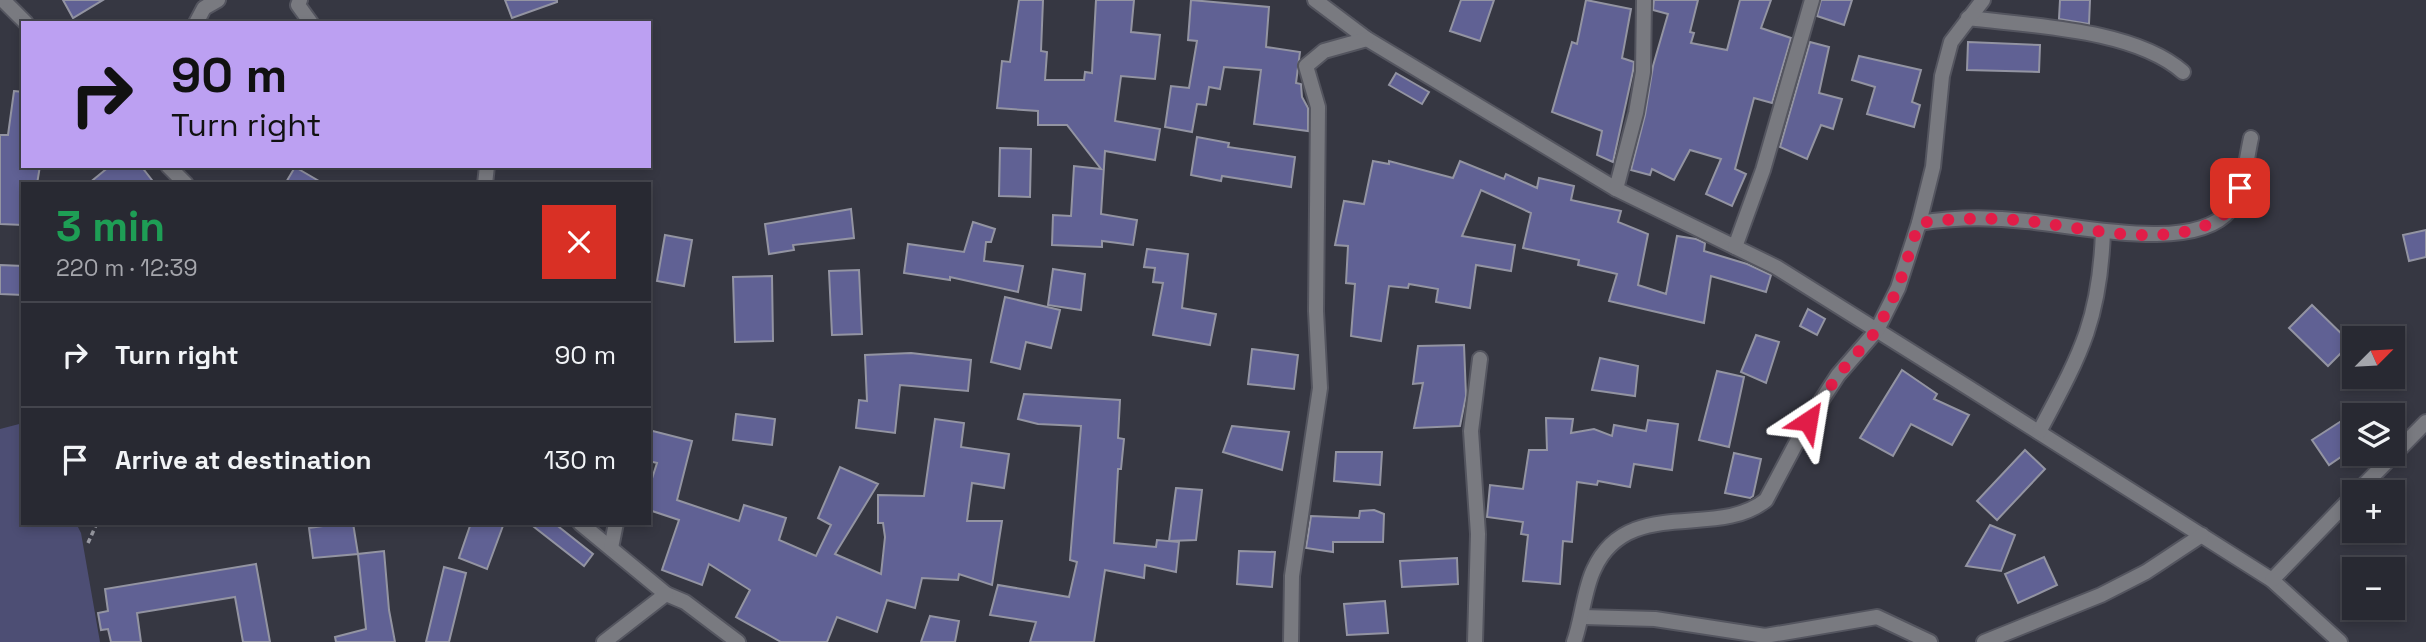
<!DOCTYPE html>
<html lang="en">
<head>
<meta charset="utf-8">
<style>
  body { margin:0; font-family:"Space Grotesk",sans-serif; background:#34353e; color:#f1f3f6; height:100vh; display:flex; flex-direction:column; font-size:26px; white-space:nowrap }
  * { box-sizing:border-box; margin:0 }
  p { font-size:23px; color:#a5a6ac }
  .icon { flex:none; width:38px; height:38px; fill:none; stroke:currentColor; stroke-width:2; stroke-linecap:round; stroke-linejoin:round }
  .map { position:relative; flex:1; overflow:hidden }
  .panel { position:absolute; left:21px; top:182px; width:630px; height:343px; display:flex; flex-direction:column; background:#282932; border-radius:0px; box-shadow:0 4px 10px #0003,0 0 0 2px #44454d }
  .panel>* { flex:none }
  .hud { position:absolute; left:21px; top:21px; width:630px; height:147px; border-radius:0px; box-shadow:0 4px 10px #0003,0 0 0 2px #44454d; background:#bca0f2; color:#111; overflow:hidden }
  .needle { width:46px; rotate:66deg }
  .controls { position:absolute; left:2342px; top:326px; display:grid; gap:14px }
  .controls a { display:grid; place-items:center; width:63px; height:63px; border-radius:0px; background:#282932; box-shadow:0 4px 10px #0003,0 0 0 2px #44454d; font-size:35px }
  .pin { position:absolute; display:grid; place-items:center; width:60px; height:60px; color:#fff; margin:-30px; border-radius:14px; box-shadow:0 4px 10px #0006 }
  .me { position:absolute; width:77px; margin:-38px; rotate:33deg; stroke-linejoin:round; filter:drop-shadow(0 0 5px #0008) }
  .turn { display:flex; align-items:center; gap:24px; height:147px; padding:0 35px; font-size:32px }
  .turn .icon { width:91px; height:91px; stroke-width:2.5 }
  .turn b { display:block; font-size:49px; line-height:60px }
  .round { display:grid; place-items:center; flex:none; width:74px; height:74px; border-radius:0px; background:#34353e }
  .overview { display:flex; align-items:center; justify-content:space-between; height:119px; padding:0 35px }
  h1 { font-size:42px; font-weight:800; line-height:52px; color:#1e9e55 }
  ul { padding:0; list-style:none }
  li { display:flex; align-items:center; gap:21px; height:105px; padding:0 35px; border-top:2px solid #44454d }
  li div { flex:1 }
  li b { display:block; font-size:26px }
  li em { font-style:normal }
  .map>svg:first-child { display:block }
  .green { fill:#4d4e74 }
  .building { fill:#606194; stroke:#9394a2; stroke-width:2 }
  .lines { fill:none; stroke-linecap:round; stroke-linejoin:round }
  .street-casing { stroke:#54555f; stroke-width:18 }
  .path { stroke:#999aa3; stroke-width:3.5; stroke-dasharray:5 3.5; stroke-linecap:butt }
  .street { stroke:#797a80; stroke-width:14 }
  .route { stroke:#e11d48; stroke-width:12; stroke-dasharray:0 21.6 }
</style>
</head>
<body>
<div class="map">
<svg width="2426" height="642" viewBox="0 0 2426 642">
  <rect width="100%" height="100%" fill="#363742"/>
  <path class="green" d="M23 423V523H76L81 533 100 642H0V429Z"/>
  <g class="building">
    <path d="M63 0H103L73 18Z"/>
    <path d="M505 0H557V2L512 18Z"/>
    <path d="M1019 0H1043L1041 51 1047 52 1045 80H1084L1085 72 1092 73 1096 0H1134L1131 32 1160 35 1155 79 1121 76 1115 121 1160 129 1155 160 1105 151 1101 214 1137 220 1133 245 1102 241V247L1052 245 1053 215 1071 216 1074 166 1101 169 1067 125H1038V111L997 108 1002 61 1010 62Z"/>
    <path d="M1191 0 1269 7 1266 47 1300 52 1296 83 1301 84 1302 97 1308 108V131L1254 124 1261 70 1224 67 1220 89 1209 87 1206 105 1197 104 1192 132 1165 127 1171 86 1189 88 1197 41 1188 40Z"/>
    <path d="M1461 0H1494L1480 41 1450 31Z"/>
    <path d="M1586 0 1631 9 1622 58 1634 62 1633 71 1613 162 1597 155 1602 131 1552 112 1572 42 1577 44Z"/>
    <path d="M1654 0H1698L1690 32 1694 33 1691 43 1727 50 1740 0H1771L1761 28 1791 38 1772 103 1754 98 1735 169 1746 174 1732 206 1706 194 1721 159 1690 150 1674 180 1652 169 1650 175 1631 170 1645 115 1653 66 1668 14 1653 10Z"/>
    <path d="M1821 0H1852L1844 25 1817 16Z"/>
    <path d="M2060 0H2090L2089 24 2059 19Z"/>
    <path d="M1810 42 1829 47 1819 93 1842 99 1833 129 1821 125 1807 159 1780 147Z"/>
    <path d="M1968 42 2040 45 2039 72 1967 70Z"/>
    <path d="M1859 56 1921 70 1912 102 1920 105 1914 127 1867 114 1875 87 1852 80Z"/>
    <path d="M1396 73 1429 92 1422 104 1389 85Z"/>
    <path d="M14 91 23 92V166H40L37 184H23V225L0 224V135H8Z"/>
    <path d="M1197 137 1229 143 1228 147 1295 157 1291 187 1222 176 1221 181 1191 175Z"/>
    <path d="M1000 148 1031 149 1030 197 999 196Z"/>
    <path d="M1373 161 1389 164V161L1453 178 1460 161 1504 179 1506 174 1537 188 1539 178 1574 186 1571 200 1621 211 1618 222 1648 234 1638 285 1666 294 1677 236 1696 239 1705 243 1704 251 1747 264 1771 275 1766 292 1711 276 1704 323 1609 301 1617 274 1578 265 1579 260 1523 248 1531 213 1481 190 1462 236 1515 245 1511 271 1476 265 1470 308 1436 302 1438 289 1409 284 1408 288 1389 286 1381 341 1351 336 1355 284 1346 283 1348 246 1335 245 1344 201 1364 204Z"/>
    <path d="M110 166H141L155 184H88Z"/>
    <path d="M295 167 324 184H285Z"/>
    <path d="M851 209 854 238 793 245 794 250 769 254 765 224Z"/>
    <path d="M973 222 995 229 991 242H986L984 261 1023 266 1018 292 950 277V280L904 273 908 244 964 252Z"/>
    <path d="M2426 230V257L2409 261 2403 235Z"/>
    <path d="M665 235 692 240 684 286 657 281Z"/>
    <path d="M1147 249 1188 254 1182 308 1216 314 1210 345 1153 335 1163 283 1153 282 1155 268 1144 267Z"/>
    <path d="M0 265 23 266V295L0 294Z"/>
    <path d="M1053 269 1085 274 1081 310 1048 305Z"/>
    <path d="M859 270 862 334 832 335 829 271Z"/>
    <path d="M772 276 773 341 735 342 733 277Z"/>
    <path d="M1005 297 1060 310 1051 348 1026 342 1020 369 991 362Z"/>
    <path d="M2312 305 2351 343 2328 366 2289 328Z"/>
    <path d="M1808 309 1825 319 1817 335 1800 326Z"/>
    <path d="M1756 335 1779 342 1766 383 1741 372Z"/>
    <path d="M1464 345 1466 396 1460 426 1414 428 1423 383 1413 384 1418 346Z"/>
    <path d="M1252 349 1298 355 1294 389 1248 384Z"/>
    <path d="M911 353 971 360 968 391 900 385 895 433 856 428 859 400 867 401 865 355Z"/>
    <path d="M1600 358 1638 366 1635 396 1592 390Z"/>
    <path d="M1902 370 1937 394 1934 399 1969 415 1952 445 1911 424 1893 456 1860 438Z"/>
    <path d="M1717 371 1744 377 1729 447 1699 440Z"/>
    <path d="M1024 394 1120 400 1118 438 1124 439 1121 469H1118L1114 543 1156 547 1157 540 1179 542 1176 572 1145 565 1144 578 1105 570 1094 642H1030L1036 622 990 615 998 585 1069 597 1077 562 1070 560 1081 426 1038 424 1018 419Z"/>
    <path d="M736 414 775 419 772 445 733 440Z"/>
    <path d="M2349 416 2354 423V448L2329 465 2312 440Z"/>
    <path d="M1546 418 1573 419 1571 433 1594 429 1612 436 1614 425 1646 431 1648 420 1678 424 1672 470 1634 464 1630 487 1598 481 1597 485 1577 482 1572 542 1563 541 1560 584 1523 581 1528 535 1521 534 1523 522 1487 517 1490 485 1523 489 1529 450H1547Z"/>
    <path d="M935 419 964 423 961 447 1009 454 1004 488 972 483 967 521H1002L992 585 959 574 958 580 922 578 915 608 887 600 877 632 837 617 827 642H781L736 617 750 590 709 564 702 585 662 570 679 520 649 510V488L657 463 649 461V430L692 441 677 500 739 521 744 505 786 518 779 540 816 556 831 525 818 518 840 467 878 484 835 554 881 574 885 537 883 523H878V495L924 496Z"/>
    <path d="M1232 426 1289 432 1282 470 1223 452Z"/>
    <path d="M2025 450 2045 469 1997 520 1977 501Z"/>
    <path d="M1336 452H1382L1380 485 1334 481Z"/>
    <path d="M1734 453 1761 459 1753 496 1750 498 1725 493Z"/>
    <path d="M1176 488 1202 490 1196 540 1169 541Z"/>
    <path d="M1374 510 1384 514 1383 542H1333V552L1306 548 1311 516 1359 518 1360 511Z"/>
    <path d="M344 523H353L358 554 313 558 309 528Z"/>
    <path d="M471 523H504L487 569 459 558Z"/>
    <path d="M529 523H554L593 554 584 566Z"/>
    <path d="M1990 525 2015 535 2001 571 1966 566Z"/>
    <path d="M384 551 389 610 395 642H336L335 637 366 629 358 554Z"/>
    <path d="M1239 551 1275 552 1272 587 1237 584Z"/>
    <path d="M2044 557 2057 585 2018 603 2005 574Z"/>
    <path d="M1457 558 1458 584 1402 587 1400 561Z"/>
    <path d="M256 564 270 642H243L235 597 137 613 141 642H111L108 629 101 630 98 613 108 611 105 589Z"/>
    <path d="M444 567 466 573 449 642H426Z"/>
    <path d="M1385 601 1388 633 1347 635 1344 604Z"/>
    <path d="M930 616 959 621 955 642H921Z"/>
  </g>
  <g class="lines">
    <defs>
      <g id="street">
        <path d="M3 0 26 23"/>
        <path d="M300 0 298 5 311 23"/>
        <path d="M1315 0 1367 39 1616 189 1776 267 1969 388 2272 580 2340 642"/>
        <path d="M1968 18C2032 26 2134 29 2183 72"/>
        <path d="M196 23 204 8 218 0"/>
        <path d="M168 166 186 184"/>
        <path d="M485 184 487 166"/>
        <path d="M1616 189 1636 113 1643 72 1644 0"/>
        <path d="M1919 223C1955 217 1990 217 2026 221 2075 225 2195 254 2230 210 2244 191 2246 160 2251 138"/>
        <path d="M1735 247 1763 170 1812 0"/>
        <path d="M2039 432C2080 355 2100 321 2103 231"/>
        <path d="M2357 492 2426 422"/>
        <path d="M580 523 666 594 685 602 738 642"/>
        <path d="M611 548 616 523"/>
        <path d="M2272 580 2354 495"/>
        <path d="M1583 617 1655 619 1765 636 1877 617 1930 642"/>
        <path d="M604 642 666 594"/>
        <path d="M1291 642 1292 576 1320 388 1316 311 1318 107 1306 66 1324 51 1367 39"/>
        <path d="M1475 642 1478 534 1471 431 1480 359"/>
        <path d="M1574 642C1582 620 1584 589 1594 569 1628 495 1717 540 1766 500L1808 421 1838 375 1877 330 1898 288 1919 223 1933 167 1942 76 1951 42 1983 0"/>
        <path d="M1984 642 2101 595 2146 572 2202 535"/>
      </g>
    </defs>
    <use href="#street" class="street-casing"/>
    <path class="path" d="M88 543 97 523"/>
    <use href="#street" class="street"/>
  </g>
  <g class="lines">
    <path class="route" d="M1808 421 1838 375 1877 330 1898 288 1919 223C1955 218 1991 217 2027 221 2084 227 2179 254 2227 212 2233 207 2236 196 2240 188"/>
  </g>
</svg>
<div class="controls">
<a><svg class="needle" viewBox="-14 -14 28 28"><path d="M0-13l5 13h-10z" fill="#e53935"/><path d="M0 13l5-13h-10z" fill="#a5a6ac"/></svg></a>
<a><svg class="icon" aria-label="layers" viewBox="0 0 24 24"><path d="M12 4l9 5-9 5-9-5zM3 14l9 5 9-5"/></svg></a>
<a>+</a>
<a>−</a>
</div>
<div class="pin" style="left:2240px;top:188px;background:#d93025"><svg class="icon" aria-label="arrive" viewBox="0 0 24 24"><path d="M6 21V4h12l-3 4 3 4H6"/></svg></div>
<svg class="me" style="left:1808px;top:421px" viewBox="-20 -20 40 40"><path d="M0-17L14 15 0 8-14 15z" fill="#e11d48" stroke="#fff" stroke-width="4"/></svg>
<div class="hud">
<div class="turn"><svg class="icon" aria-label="right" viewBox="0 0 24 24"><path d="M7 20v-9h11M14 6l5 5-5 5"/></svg><div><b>90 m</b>Turn right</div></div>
</div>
<section class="panel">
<div class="overview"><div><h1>3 min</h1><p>220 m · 12:39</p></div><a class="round" style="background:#d93025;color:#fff"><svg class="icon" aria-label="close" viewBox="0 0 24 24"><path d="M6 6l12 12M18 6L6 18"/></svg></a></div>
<ul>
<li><svg class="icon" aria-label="right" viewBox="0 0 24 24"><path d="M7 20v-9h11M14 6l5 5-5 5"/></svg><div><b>Turn right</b></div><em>90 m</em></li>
<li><svg class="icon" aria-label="arrive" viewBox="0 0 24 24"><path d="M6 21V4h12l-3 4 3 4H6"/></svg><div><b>Arrive at destination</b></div><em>130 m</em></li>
</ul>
</section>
</div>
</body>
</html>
